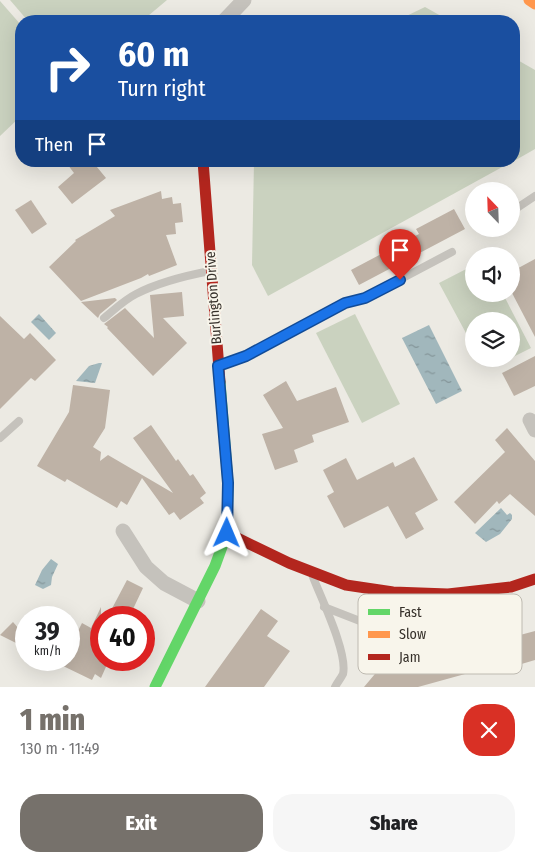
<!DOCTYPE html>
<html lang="en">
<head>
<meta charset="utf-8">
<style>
  body { margin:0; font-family:"Fira Sans Condensed",sans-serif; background:#f6f6f6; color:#202124; height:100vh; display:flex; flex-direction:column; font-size:19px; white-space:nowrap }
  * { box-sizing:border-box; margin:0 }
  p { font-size:16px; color:#757577 }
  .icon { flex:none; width:28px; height:28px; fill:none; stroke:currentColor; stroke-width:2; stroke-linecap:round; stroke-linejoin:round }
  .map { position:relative; height:687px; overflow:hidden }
  .details { display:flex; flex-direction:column; background:#fff; flex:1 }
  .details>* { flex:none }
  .guide { position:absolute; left:15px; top:15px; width:505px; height:152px; border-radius:20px; box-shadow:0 5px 20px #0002; background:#1a4fa0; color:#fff; overflow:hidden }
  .needle { width:32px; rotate:337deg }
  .fabs { position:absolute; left:465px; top:182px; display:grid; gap:10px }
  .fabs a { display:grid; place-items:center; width:55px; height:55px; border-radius:50%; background:#fff; box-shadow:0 5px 20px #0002; font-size:25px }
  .speed { position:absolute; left:15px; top:606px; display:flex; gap:10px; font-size:25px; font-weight:700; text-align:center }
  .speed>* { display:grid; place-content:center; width:65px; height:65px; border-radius:50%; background:#fff; box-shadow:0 5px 20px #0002; line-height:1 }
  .speed small { font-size:12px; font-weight:400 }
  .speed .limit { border:8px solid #d22; background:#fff; color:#111 }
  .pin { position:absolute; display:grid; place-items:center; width:42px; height:42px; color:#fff; margin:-51px -21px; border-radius:50% 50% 50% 0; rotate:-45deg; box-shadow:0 0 5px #0007 }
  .pin .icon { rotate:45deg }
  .me { position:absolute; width:55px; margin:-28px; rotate:1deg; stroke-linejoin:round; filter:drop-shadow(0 0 4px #0008) }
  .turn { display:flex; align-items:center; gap:18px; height:105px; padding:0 20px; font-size:22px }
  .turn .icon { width:65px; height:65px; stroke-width:2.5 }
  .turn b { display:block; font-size:35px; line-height:42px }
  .then { display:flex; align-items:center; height:48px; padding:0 20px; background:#0003; gap:10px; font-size:19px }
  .round { display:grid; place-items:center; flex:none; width:52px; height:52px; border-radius:20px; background:#f6f6f6 }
  .overview { display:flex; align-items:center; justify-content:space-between; height:85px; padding:0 20px }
  h1 { font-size:30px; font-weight:800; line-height:38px; color:#76716b }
  .primary-button { display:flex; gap:10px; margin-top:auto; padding:10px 20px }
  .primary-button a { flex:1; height:58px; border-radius:20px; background:#76716b; color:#fff; font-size:20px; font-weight:800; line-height:58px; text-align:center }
  .primary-button a+a { background:#f6f6f6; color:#202124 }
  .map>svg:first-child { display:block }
  .green { fill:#cad2bf }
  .water { fill:url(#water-ripples) }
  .building { fill:#beb2a6 }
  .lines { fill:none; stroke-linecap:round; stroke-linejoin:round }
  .lane { stroke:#c5c2bc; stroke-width:8 }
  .street { stroke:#c5c2bc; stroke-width:15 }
  .fast { stroke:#63d668; stroke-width:11 }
  .slow { stroke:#ff974d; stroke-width:11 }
  .jam { stroke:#b3261e; stroke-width:11 }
  .route-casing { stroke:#114b97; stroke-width:12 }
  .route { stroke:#1a73e8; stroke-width:9 }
  .labels { text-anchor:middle; stroke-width:4; stroke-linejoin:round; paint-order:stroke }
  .street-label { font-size:14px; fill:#36302a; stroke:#f8f5eb }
  .key { fill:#f8f5eb; stroke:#bebab1; stroke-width:1 }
  .key-label { font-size:14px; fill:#36302a }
</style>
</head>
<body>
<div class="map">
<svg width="535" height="687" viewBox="0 0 535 687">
  <defs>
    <pattern id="water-ripples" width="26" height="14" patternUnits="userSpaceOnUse" patternTransform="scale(1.25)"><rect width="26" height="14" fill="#a1b7bc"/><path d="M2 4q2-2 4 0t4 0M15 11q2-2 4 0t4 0" fill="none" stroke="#849599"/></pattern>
  </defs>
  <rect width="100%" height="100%" fill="#eceae3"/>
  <g class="green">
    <path d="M10 0H167L142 21H28Z"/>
    <path d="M0 1 21 25V116L0 136Z"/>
    <path d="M425 7 450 21H396Z"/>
    <path d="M514 58 535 70V149L514 161Z"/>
    <path d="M254 161H513L268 296 252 265Z"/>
    <path d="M474 265V294H503L531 348 511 358V321H474V348L439 283Z"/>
    <path d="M355 314 400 404 362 423 316 333Z"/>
  </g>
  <g class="water">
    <path d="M39 314 56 333 49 340 31 322Z"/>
    <path d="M429 325 462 391 436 404 402 338Z"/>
    <path d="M99 363H102L95 383 76 381 89 366Z"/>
    <path d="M501 508 507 515 510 513 512 515V519L500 534 486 542 475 533Z"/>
    <path d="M51 559 58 564 52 577 51 585 43 589 35 585 42 570Z"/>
  </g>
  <g class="building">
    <path d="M65 161H92L106 178 72 204 58 187 74 173Z"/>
    <path d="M161 191 162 199 172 197 173 204 181 203 183 222 175 223 176 234 166 235 177 265 149 276 148 274 141 278 81 301 49 267 76 241 75 240 115 216 110 210Z"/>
    <path d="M31 200 47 224 32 234 15 210Z"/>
    <path d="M454 209 465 229 359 285 351 270 419 234 416 229Z"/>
    <path d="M535 259V337L511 291V272Z"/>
    <path d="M182 292 184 316 163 318 187 343 153 376 107 328 108 327 104 324 125 308 154 338 150 295Z"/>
    <path d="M115 298 117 300 100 314 98 318 81 302Z"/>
    <path d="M0 316 24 339 30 333 56 360 35 381 31 378 0 409Z"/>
    <path d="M535 356V386L514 396 502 373Z"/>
    <path d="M286 381 297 401 336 387 349 422 312 435 314 442 294 450 298 462 275 470 262 434 283 428 263 395Z"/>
    <path d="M73 385 110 390 105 428 93 447 101 452 100 461 108 455 173 493 133 438 151 425 176 461 178 459 190 476 193 474 206 493 200 498 204 503 180 520 174 512 169 515 142 478 127 505 121 501 117 508 67 479 65 482 37 466 69 412Z"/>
    <path d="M507 428 535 461V516L510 494 499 504 497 501 475 524 454 502 505 452 495 440Z"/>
    <path d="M414 457 438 500 415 513 424 529 406 539 388 506 344 528 327 496 334 492 323 470 346 458 357 480 393 462 395 467Z"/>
    <path d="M127 580 143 588 134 607 129 618H107Z"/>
    <path d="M101 607V660H109L101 678 95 674 92 680 61 665 63 660H69V649L82 623 91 628Z"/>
    <path d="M261 609 278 621 267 636 290 651 264 687H205Z"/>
    <path d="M13 622 26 637V648L0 635Z"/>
    <path d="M535 631V660L495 672 494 666 418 687H364L385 662 401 658 400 656 461 640 462 644 489 636 490 643Z"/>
  </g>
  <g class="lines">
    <g class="lane">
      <path d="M511 212 535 196"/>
      <path d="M104 318C114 310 124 300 136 294 159 282 184 276 210 271"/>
      <path d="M220 365 246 356 345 303 365 298 452 252"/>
      <path d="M0 438 19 421"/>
      <path d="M313 577C321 598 348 653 343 674 341 678 337 683 335 687"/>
      <path d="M324 607 383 630 409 636"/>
    </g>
    <g class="street">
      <path d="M224 21 244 0"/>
      <path d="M530 420 535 430"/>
      <path d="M123 531 146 567 164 583 198 601"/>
    </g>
    <path class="fast" d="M155 687 215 566 227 533 228 483 220 382"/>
    <path class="slow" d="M529 0 535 4"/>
    <g class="jam">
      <path d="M203 161 220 382"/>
      <path d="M227 533 289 563 346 585 393 592 448 594 511 587 535 579"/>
    </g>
  </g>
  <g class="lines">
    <defs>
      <path id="route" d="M227 533 228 483 218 366 246 356 345 303 365 298 400 280"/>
    </defs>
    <use href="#route" class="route-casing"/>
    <use href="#route" class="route"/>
  </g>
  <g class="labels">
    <g class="street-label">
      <text transform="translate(213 298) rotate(-94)" y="5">Burlington Drive</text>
    </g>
  </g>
  <rect x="358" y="594" width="164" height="80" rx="8" class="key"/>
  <rect x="368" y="609" width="22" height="6" fill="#63d668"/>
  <rect x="368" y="631" width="22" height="7" fill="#ff974d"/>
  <rect x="368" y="654" width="22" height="6" fill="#b3261e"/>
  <g class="key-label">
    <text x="399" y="617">Fast</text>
    <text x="399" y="639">Slow</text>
    <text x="399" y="662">Jam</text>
  </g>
</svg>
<div class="fabs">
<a><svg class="needle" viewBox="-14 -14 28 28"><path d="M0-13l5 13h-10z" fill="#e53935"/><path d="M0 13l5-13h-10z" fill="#757577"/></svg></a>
<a><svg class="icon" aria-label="sound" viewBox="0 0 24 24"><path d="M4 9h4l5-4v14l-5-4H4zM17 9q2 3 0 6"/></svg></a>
<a><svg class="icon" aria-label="layers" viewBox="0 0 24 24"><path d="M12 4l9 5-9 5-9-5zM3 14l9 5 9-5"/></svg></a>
</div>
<div class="speed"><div>39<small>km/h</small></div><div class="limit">40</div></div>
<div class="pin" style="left:400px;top:280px;background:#d93025"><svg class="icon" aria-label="arrive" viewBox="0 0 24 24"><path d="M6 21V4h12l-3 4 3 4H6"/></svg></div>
<svg class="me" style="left:227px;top:533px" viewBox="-20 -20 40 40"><path d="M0-17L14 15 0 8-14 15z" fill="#1a73e8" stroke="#fff" stroke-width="4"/></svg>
<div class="guide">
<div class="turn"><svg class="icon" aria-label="right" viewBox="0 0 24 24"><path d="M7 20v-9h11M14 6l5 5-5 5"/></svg><div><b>60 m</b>Turn right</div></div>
<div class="then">Then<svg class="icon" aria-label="arrive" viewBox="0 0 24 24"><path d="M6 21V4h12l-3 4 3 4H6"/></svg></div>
</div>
</div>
<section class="details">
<div class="overview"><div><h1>1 min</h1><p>130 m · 11:49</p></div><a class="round" style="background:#d93025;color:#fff"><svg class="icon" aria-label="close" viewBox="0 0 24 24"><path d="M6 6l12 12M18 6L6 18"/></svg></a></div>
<div class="primary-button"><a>Exit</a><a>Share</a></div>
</section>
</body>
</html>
